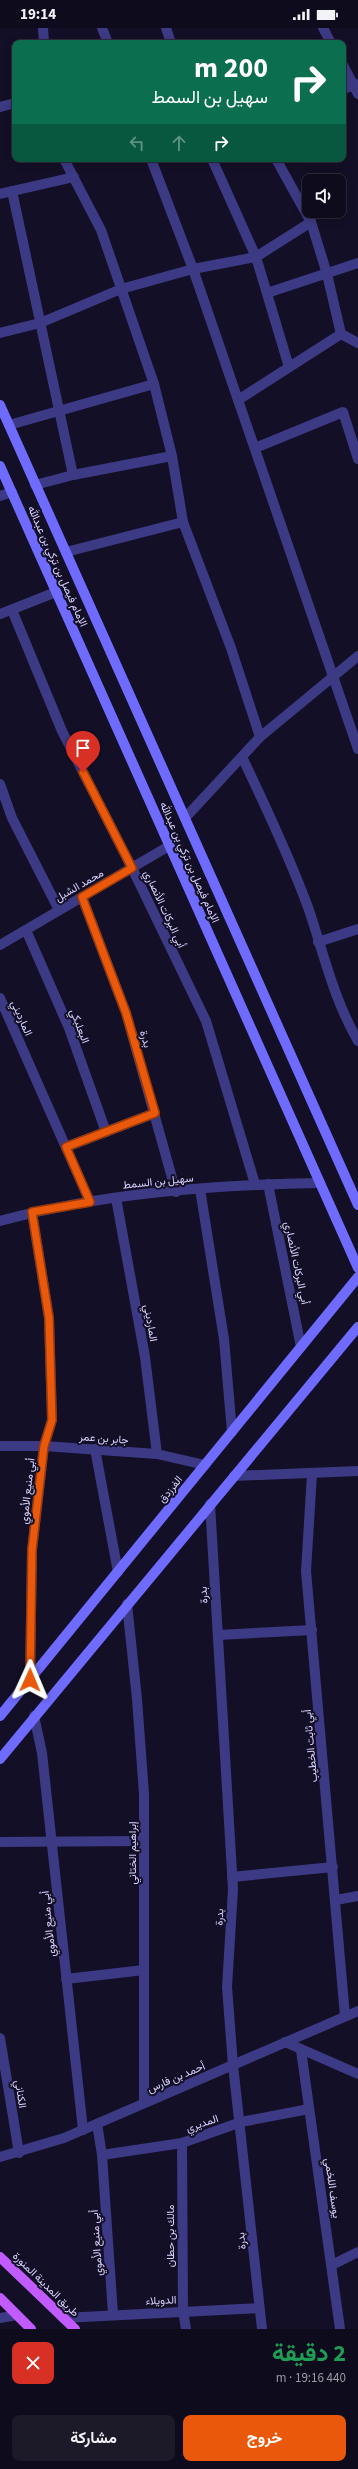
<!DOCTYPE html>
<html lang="ar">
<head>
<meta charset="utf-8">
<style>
  body { margin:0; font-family:"Source Sans 3",Vazirmatn,sans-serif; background:#1c1929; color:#f1f3f6; direction:rtl; height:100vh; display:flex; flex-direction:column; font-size:15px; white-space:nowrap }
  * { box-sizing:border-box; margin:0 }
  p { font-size:13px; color:#9b9ba3 }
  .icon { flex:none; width:22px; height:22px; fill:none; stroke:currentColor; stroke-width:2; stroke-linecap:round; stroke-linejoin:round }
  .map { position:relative; height:2301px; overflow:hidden; direction:ltr }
  .details { display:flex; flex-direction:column; background:#0e0b1c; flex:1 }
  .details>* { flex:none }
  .banner { position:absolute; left:12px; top:12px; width:334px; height:122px; border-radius:8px; box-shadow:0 2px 10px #0003,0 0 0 1px #2e2b3b; direction:rtl; background:#0b6e4f; color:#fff; overflow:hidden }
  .tools { position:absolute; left:302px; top:146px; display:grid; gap:8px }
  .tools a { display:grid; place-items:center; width:44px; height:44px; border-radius:8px; background:#0e0b1c; box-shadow:0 2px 10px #0003,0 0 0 1px #2e2b3b; font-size:20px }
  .pin { position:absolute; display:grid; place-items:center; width:34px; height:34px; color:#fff; margin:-41px -17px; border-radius:50% 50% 50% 0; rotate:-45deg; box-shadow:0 0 4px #0007 }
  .pin .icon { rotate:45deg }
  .me { position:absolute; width:44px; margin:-22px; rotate:1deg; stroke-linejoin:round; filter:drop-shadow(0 0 3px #0008) }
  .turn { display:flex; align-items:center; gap:14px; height:84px; padding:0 12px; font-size:18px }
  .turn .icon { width:52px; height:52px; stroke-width:2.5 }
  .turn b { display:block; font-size:28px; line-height:34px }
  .lanes { display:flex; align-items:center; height:38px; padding:0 12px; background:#0003; justify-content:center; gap:20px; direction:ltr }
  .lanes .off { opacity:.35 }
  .round { display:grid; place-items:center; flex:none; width:42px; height:42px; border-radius:8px; background:#1c1929 }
  .overview { display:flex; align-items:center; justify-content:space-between; height:68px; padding:0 12px }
  h1 { font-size:24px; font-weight:700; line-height:30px; color:#1e9e55 }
  .button { display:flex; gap:8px; margin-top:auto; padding:8px 12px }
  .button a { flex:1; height:46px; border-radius:8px; background:#ea580c; color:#fff; font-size:16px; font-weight:700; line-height:46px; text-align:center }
  .button a+a { background:#1c1929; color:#f1f3f6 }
  .status { display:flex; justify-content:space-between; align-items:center; height:28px; padding:0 20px; background:#0e0b1c; direction:ltr }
  .status svg { height:11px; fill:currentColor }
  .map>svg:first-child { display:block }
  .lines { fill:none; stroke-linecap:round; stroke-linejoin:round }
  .minor { stroke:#3d3a85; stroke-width:10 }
  .tertiary { stroke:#3d3a85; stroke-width:10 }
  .secondary { stroke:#6f6bff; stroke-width:10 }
  .primary { stroke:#c25bff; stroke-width:10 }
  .route-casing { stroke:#983908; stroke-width:10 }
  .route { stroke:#ea580c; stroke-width:7 }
  .labels { text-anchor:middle; stroke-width:4; stroke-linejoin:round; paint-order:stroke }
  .street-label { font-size:11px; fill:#d9d4ff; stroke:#130f26 }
</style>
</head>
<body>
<div class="status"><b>19:14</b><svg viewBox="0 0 49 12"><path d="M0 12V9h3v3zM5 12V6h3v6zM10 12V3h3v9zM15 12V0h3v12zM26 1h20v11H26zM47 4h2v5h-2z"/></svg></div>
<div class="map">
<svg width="358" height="2301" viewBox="0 0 358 2301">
  <rect width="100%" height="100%" fill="#130f26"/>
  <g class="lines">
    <g class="minor">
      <path d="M43 0 44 15"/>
      <path d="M102 0 108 15"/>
      <path d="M166 0 171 15"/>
      <path d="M323 0 331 15"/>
      <path d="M343 37 358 66"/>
      <path d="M343 61 358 56"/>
      <path d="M0 79 15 75"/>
      <path d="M64 131 101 202 154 356 172 428 183 494 231 620 260 709"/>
      <path d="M151 131 193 241 358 721"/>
      <path d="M212 131 256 229 289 339"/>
      <path d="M276 131 311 194 327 246 341 306"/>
      <path d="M12 163 73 447"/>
      <path d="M0 166 74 149"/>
      <path d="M267 265 358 235"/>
      <path d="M0 305 40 295 121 261 193 241 256 229 311 194"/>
      <path d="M238 372 341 306 358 315"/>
      <path d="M9 397 154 356"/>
      <path d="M255 420 343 384 358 431"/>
      <path d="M35 457 73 447 172 428"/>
      <path d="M0 468 12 464"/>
      <path d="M66 524 183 494"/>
      <path d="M12 582 62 703 132 840 206 993 255 1156"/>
      <path d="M0 586 56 564"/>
      <path d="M242 729C266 779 290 830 309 882 324 927 334 972 358 1013"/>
      <path d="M0 756 12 790 59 882"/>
      <path d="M185 790 260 709 358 628"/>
      <path d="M82 869 126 985 176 1164"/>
      <path d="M26 902 69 1000 106 1104"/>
      <path d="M318 914 358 901"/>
      <path d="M0 970 90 1174"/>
      <path d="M66 1119 155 1085"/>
      <path d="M268 1156 301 1319"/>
      <path d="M200 1161 224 1311 232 1404"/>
      <path d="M116 1170 145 1329 157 1426"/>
      <path d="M0 1193C103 1165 213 1157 320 1155"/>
      <path d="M0 1418H44L157 1426 205 1437"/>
      <path d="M95 1421 118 1544"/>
      <path d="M312 1446 306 1543 345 1988"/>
      <path d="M234 1448 358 1443"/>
      <path d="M210 1476 233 1861 227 1959 233 2037 262 2301"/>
      <path d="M127 1576 137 1671 144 1766V2075"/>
      <path d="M218 1607 312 1602"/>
      <path d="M30 1652 32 1522 44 1418 52 1392 49 1290 32 1184"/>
      <path d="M34 1688 42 1725 83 2102"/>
      <path d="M0 1814 144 1813"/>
      <path d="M232 1849 333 1839"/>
      <path d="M336 1872 358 1868"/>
      <path d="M66 1951 144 1942"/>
      <path d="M0 2010 19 2125"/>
      <path d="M285 2014 358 2046"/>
      <path d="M301 2022 340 2301"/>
      <path d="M97 2096 102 2127 113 2286"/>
      <path d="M182 2115 183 2283 186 2301"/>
      <path d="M102 2127 182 2115 241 2094 309 2081"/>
      <path d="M0 2129 64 2110 358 1983"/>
      <path d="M332 2237 358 2224"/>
      <path d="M0 2290 17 2287"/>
      <path d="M63 2290 259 2280"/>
    </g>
    <path class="tertiary" d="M0 917 169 818"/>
    <g class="secondary">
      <path d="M0 377 358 1177"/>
      <path d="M0 438 358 1240"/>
      <path d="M0 1688 358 1249"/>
      <path d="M0 1731 358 1299"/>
    </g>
    <g class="primary">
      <path d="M0 2229 75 2301"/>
      <path d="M0 2270 31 2301"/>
    </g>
  </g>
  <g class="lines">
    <defs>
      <path id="route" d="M30 1652 32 1522 44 1418 52 1392 49 1290 32 1184 90 1174 66 1119 155 1085 126 985 82 869 132 840 83 744"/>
    </defs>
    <use href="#route" class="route-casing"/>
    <use href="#route" class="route"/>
  </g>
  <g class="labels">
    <g class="street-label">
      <text transform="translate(58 538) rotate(66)" y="4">الإمام فيصل بن تركي بن عبدالله</text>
      <text transform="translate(190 834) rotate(66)" y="4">الإمام فيصل بن تركي بن عبدالله</text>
      <text transform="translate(79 857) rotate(-30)" y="4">محمد الشبل</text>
      <text transform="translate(165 881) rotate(65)" y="4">أبي البركات الأنصاري</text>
      <text transform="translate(22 990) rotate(66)" y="4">المارديني</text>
      <text transform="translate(80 998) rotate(69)" y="4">البعلبكي</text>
      <text transform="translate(146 1011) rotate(74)" y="4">بدرة</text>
      <text transform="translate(158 1153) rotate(-6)" y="4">سهيل بن السمط</text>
      <text transform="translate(297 1235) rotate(78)" y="4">أبي البركات الأنصاري</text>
      <text transform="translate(151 1295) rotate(80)" y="4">المارديني</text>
      <text transform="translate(104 1410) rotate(4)" y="4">جابر بن عمر</text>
      <text transform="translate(170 1461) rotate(-51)" y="4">الفرزدق</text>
      <text transform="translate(27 1463) rotate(-84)" y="4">أبي منيع الأموي</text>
      <text transform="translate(203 1567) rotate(-93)" y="4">بدرة</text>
      <text transform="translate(310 1718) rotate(-95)" y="4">أبي ثابت الخطيب</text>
      <text transform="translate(132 1825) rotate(-90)" y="4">إبراهيم الختاني</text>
      <text transform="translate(219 1889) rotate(-87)" y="4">بدرة</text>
      <text transform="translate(48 1896) rotate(-96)" y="4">أبي منيع الأموي</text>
      <text transform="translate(176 2049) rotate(-23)" y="4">أحمد بن فارس</text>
      <text transform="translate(21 2066) rotate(81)" y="4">الكناني</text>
      <text transform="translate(202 2095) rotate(-19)" y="4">المديري</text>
      <text transform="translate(333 2160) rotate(82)" y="4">يوسف اللخمي</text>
      <text transform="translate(170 2208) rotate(-90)" y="4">مالك بن حطان</text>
      <text transform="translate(241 2213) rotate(-96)" y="4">بدرة</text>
      <text transform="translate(96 2215) rotate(-94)" y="4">أبي منيع الأموي</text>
      <text transform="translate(46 2256) rotate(44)" y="4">طريق المدينة المنورة</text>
      <text transform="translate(161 2272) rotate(-2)" y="4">الدويلاء</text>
    </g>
  </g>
</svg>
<div class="tools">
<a><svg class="icon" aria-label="sound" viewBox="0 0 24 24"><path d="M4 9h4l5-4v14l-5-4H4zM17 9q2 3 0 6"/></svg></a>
</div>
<div class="pin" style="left:83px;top:744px;background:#d93025"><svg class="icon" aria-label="arrive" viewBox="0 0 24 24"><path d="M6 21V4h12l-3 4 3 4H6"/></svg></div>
<svg class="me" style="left:30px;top:1652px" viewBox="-20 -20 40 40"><path d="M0-17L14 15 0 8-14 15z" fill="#ea580c" stroke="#fff" stroke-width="4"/></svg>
<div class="banner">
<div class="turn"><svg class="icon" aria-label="right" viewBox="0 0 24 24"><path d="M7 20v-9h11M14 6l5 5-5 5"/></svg><div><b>200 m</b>سهيل بن السمط</div></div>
<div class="lanes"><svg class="icon off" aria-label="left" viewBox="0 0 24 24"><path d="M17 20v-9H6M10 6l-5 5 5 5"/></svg><svg class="icon off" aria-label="ahead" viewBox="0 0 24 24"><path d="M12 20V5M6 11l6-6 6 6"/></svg><svg class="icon" aria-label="right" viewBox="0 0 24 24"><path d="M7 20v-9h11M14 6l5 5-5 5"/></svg></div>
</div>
</div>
<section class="details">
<div class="overview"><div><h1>2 دقيقة</h1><p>440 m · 19:16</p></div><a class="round" style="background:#d93025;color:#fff"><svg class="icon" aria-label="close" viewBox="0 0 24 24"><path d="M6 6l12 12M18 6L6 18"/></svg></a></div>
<div class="button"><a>خروج</a><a>مشاركة</a></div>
</section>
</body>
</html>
